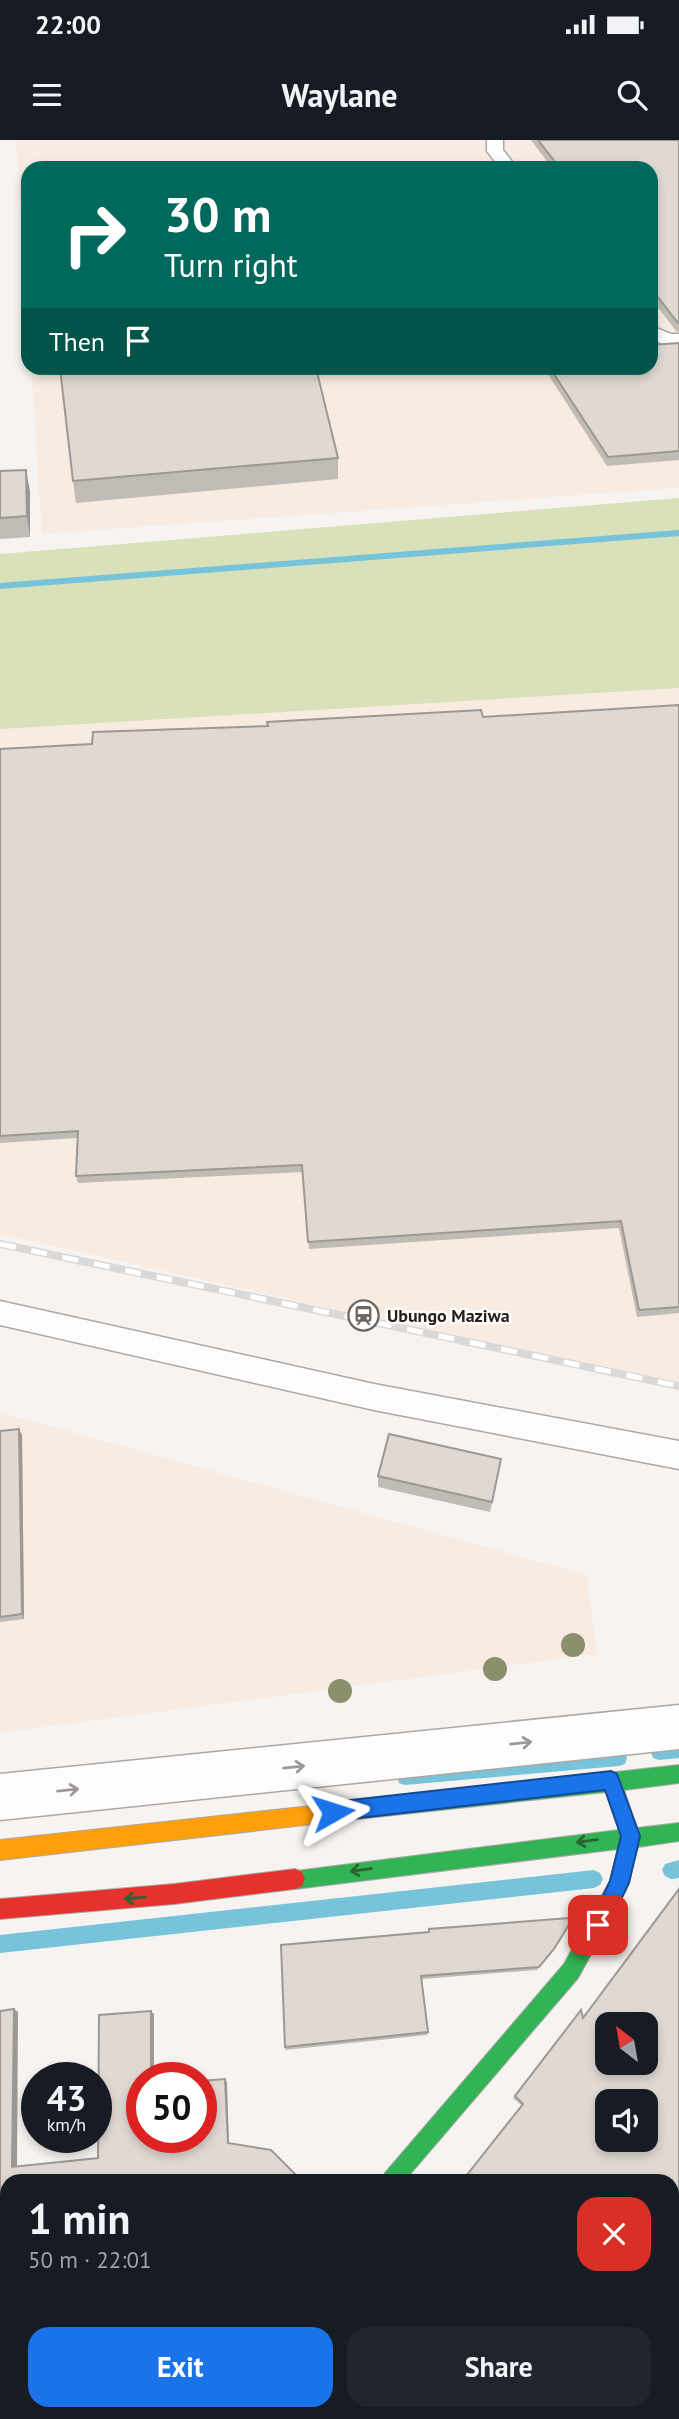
<!DOCTYPE html>
<html lang="en">
<head>
<meta charset="utf-8">
<style>
  body { margin:0; font-family:"PT Sans",sans-serif; background:#20242c; color:#f1f3f6; height:100vh; display:flex; flex-direction:column; font-size:26px; white-space:nowrap }
  * { box-sizing:border-box; margin:0 }
  p { font-size:23px; color:#9ea1a6 }
  .icon { flex:none; width:38px; height:38px; fill:none; stroke:currentColor; stroke-width:2; stroke-linecap:round; stroke-linejoin:round }
  .map { position:relative; flex:1; overflow:hidden }
  .panel { position:absolute; left:0px; top:2034px; width:679px; height:247px; display:flex; flex-direction:column; background:#171b24; border-radius:21px 21px 0 0; box-shadow:0 4px 10px #0003 }
  .panel>* { flex:none }
  .banner { position:absolute; left:21px; top:21px; width:637px; height:214px; border-radius:21px; box-shadow:0 4px 10px #0003; background:#00695c; color:#fff; overflow:hidden }
  .needle { width:46px; rotate:329deg }
  .tools { position:absolute; left:595px; top:1872px; display:grid; gap:14px }
  .tools a { display:grid; place-items:center; width:63px; height:63px; border-radius:14px; background:#171b24; box-shadow:0 4px 10px #0003; font-size:35px }
  .speed { position:absolute; left:21px; top:1922px; display:flex; gap:14px; font-size:35px; font-weight:700; text-align:center }
  .speed>* { display:grid; place-content:center; width:91px; height:91px; border-radius:50%; background:#171b24; box-shadow:0 4px 10px #0003; line-height:1 }
  .speed small { font-size:18px; font-weight:400 }
  .speed .limit { border:10px solid #d22; background:#fff; color:#111 }
  .pin { position:absolute; display:grid; place-items:center; width:60px; height:60px; color:#fff; margin:-30px; border-radius:14px; box-shadow:0 4px 10px #0006 }
  .me { position:absolute; width:77px; margin:-38px; rotate:84deg; stroke-linejoin:round; filter:drop-shadow(0 0 5px #0008) }
  .turn { display:flex; align-items:center; gap:24px; height:147px; padding:0 28px; font-size:32px }
  .turn .icon { width:91px; height:91px; stroke-width:2.5 }
  .turn b { display:block; font-size:49px; line-height:60px }
  .then { display:flex; align-items:center; height:66px; padding:0 28px; background:#0003; gap:14px; font-size:26px }
  .round { display:grid; place-items:center; flex:none; width:74px; height:74px; border-radius:21px; background:#20242c }
  .summary { display:flex; align-items:center; justify-content:space-between; height:119px; padding:0 28px }
  h1 { font-size:42px; font-weight:700; line-height:52px }
  .cta { display:flex; gap:14px; margin-top:auto; padding:14px 28px }
  .cta a { flex:1; height:80px; border-radius:21px; background:#1a73e8; color:#fff; font-size:28px; font-weight:700; line-height:80px; text-align:center }
  .cta a+a { background:#20242c; color:#f1f3f6 }
  .status { display:flex; justify-content:space-between; align-items:center; height:49px; padding:0 35px; background:#171b24; direction:ltr }
  .status svg { height:19px; fill:currentColor }
  header { display:flex; justify-content:space-between; align-items:center; height:91px; padding:0 28px; background:#171b24; font-size:32px; font-weight:700 }
  .map>svg:first-child { display:block }
  .industrial { fill:#f8ece2 }
  .green { fill:#d8e1b9 }
  .lines { fill:none; stroke-linecap:round; stroke-linejoin:round }
  .stream { fill:#77c3da; fill-rule:evenodd }
  .lane-casing { stroke:#aea7a3; stroke-width:3 }
  .street-casing { stroke:#aea7a3; stroke-width:3 }
  .fast-casing { stroke:#aea7a3; stroke-width:2 }
  .slow-casing { stroke:#aea7a3; stroke-width:2 }
  .jam-casing { stroke:#aea7a3; stroke-width:2 }
  .lane { fill:#fefdfd; fill-rule:evenodd }
  .street { fill:#fefdfd; fill-rule:evenodd }
  .fast { fill:#30b455; fill-rule:evenodd }
  .slow { fill:#ff9f0a; fill-rule:evenodd }
  .jam { fill:#e5322d; fill-rule:evenodd }
  .rail-casing { stroke:#dad9d8; stroke-width:8 }
  .rail { stroke:#fff; stroke-width:5; stroke-dasharray:16; stroke-linecap:butt }
  .tree { fill:#8b8f6c }
  .wall { fill:#c1bbb5 }
  .shaded-wall { fill:#9d9894 }
  .building { fill:#e0d9d3; stroke:#9d9894; stroke-width:2; fill-rule:evenodd }
  .oneway { stroke:#9e9896 }
  .oneway2 { stroke:#2c6133 }
  .route { fill:#1a73e8; stroke:#114b97; stroke-width:2 }
  .labels { text-anchor:middle; stroke-width:5; stroke-linejoin:round; paint-order:stroke }
  .poi-label { font-size:18px; font-weight:bold; fill:#291d17; stroke:#fff; text-anchor:start }
</style>
</head>
<body>
<div class="status"><b>22:00</b><svg viewBox="0 0 49 12"><path d="M0 12V9h3v3zM5 12V6h3v6zM10 12V3h3v9zM15 12V0h3v12zM26 1h20v11H26zM47 4h2v5h-2z"/></svg></div>
<header><svg class="icon" aria-label="menu" viewBox="0 0 24 24"><path d="M4 6h16M4 12h16M4 18h16"/></svg>Waylane<svg class="icon" aria-label="search" viewBox="0 0 24 24"><circle cx="10" cy="10" r="6"/><path d="M15 15l6 6"/></svg></header>
<div class="map">
<svg width="679" height="2279" viewBox="0 0 679 2279">
  <rect width="100%" height="100%" fill="#f7f3f1"/>
  <g class="industrial">
    <path d="M16 0H679V348L42 394 31 228H651V28H28V181Z"/>
    <path d="M679 548V1242L364 1176 0 1094V586Z"/>
    <path d="M0 1272 587 1435 597 1514 0 1593Z"/>
  </g>
  <path class="green" d="M679 358V548L0 589V414Z"/>
  <g class="lines">
    <g class="stream">
      <path d="M679 390V396L0 449V443Z"/>
      <path d="M679 1602V1618L659 1620 653 1618 651 1612 653 1606Z"/>
      <path d="M619 1610 625 1612 627 1618 625 1624 619 1626 405 1645 399 1643 397 1637 399 1631 405 1629Z"/>
      <path d="M679 1720V1738L671 1739 665 1736 662 1730 665 1724Z"/>
      <path d="M594 1730 600 1733 603 1739 600 1745 594 1748 0 1813V1795Z"/>
    </g>
    <defs>
      <g id="lane">
        <path d="M487 0H503V10L517 28H500L487 11Z"/>
        <path d="M651 186 671 194H679V206L662 204 651 198Z"/>
        <path d="M0 1161 374 1244 679 1301V1329L374 1270 0 1185Z"/>
      </g>
      <g id="street">
        <path d="M679 1565V1609L0 1680V1634Z"/>
        <path d="M163 2273H220L218 2279H161Z"/>
      </g>
      <path id="fast" d="M679 1625V1643L624 1650 637 1688 679 1683V1701L638 1707 626 1750 578 1838 405 2040H382L385 2033 564 1824 610 1741 618 1709 295 1749 288 1746 285 1739 288 1732 619 1690 606 1652 366 1678 359 1676 357 1669 359 1662 366 1660Z"/>
      <path id="slow" d="M366 1660 373 1662 375 1669 373 1676 366 1678 0 1720V1700Z"/>
      <path id="jam" d="M295 1729 302 1732 305 1739 302 1746 295 1749 174 1764 0 1779V1759L174 1744Z"/>
    </defs>
    <use href="#lane" class="lane-casing"/>
    <use href="#street" class="street-casing"/>
    <use href="#fast" class="fast-casing"/>
    <use href="#slow" class="slow-casing"/>
    <use href="#jam" class="jam-casing"/>
    <use href="#lane" class="lane"/>
    <use href="#street" class="street"/>
    <use href="#fast" class="fast"/>
    <use href="#slow" class="slow"/>
    <use href="#jam" class="jam"/>
    <defs>
      <path id="rail" d="M0 1104 679 1246"/>
    </defs>
    <use href="#rail" class="rail-casing"/>
    <use href="#rail" class="rail"/>
  </g>
  <g class="tree">
    <circle cx="573" cy="1505" r="12"/>
    <circle cx="495" cy="1529" r="12"/>
    <circle cx="340" cy="1551" r="12"/>
  </g>
  <g class="wall">
    <path d="M531 0H679V192L676 191 651 158V28H552Z"/>
    <path d="M679 203V320L607 326 544 228H651Z"/>
    <path d="M338 318V339L76 363 73 341Z"/>
    <path d="M0 331 30 351V397L0 399Z"/>
    <path d="M679 565V1173L637 1177 619 1088 309 1109 303 1032 78 1043 76 1036 77 998 0 1003V609L92 604 483 577Z"/>
    <path d="M0 1291 22 1295 24 1479 0 1482Z"/>
    <path d="M501 1319 490 1372 378 1347V1336Z"/>
    <path d="M429 1789 552 1812 537 1830 422 1839 428 1892 427 1895 285 1910V1907L428 1792Z"/>
    <path d="M579 1872 583 1878 679 2279H270L276 2273H672L521 1965 513 1958Z"/>
  </g>
  <g class="shaded-wall">
    <path d="M26 330 30 351V397L27 376Z"/>
    <path d="M19 1289 22 1295 24 1479 22 1474Z"/>
    <path d="M14 1869 18 1872 17 2029 12 2027Z"/>
    <path d="M151 1871 154 1874V1937H151Z"/>
    <path d="M225 1939 227 1942 229 2005 228 2003Z"/>
    <path d="M153 2273H156L158 2279H155Z"/>
  </g>
  <g class="building">
    <path d="M538 0H679V183H678L651 148V28H560Z"/>
    <path d="M679 203V311L608 317 550 228H651V205Z"/>
    <path d="M60 228H316L338 318 73 341Z"/>
    <path d="M26 330 27 376 0 378V331Z"/>
    <path d="M679 565V1167L639 1170 621 1081 308 1102 302 1025 76 1036 78 991 0 996V609L92 604 93 592 268 586 267 582 481 570 483 577Z"/>
    <path d="M19 1289 22 1474 0 1477V1291Z"/>
    <path d="M389 1294 501 1319 492 1362 378 1336Z"/>
    <path d="M679 1749V2279H271L277 2273H672V2040H463L523 1964 515 1956 581 1870 583 1878ZM607 1885H646V1923H607ZM607 1962H646V2000H607Z"/>
    <path d="M569 1778 570 1783 554 1809 539 1827 421 1836 428 1892 285 1907 281 1805 429 1792V1789Z"/>
    <path d="M14 1869 12 2027 98 2018 99 1875 151 1871V1937H142V1997H201V1941L225 1939 228 2003 271 2010 301 2040H7V2191L0 2192V1871Z"/>
    <path d="M7 2260V2273H153L155 2279H0V2264Z"/>
  </g>
  <defs><path id="oneway-shaft" d="M-6 0H5M1.5-3L5.5 0L1.5 3" fill="none" stroke-width="1.6" stroke-linecap="round" stroke-linejoin="round" transform="scale(1.75)"/></defs>
  <g class="oneway">
    <use href="#oneway-shaft" transform="translate(521 1603) rotate(-6)"/>
    <use href="#oneway-shaft" transform="translate(294 1627) rotate(-6)"/>
    <use href="#oneway-shaft" transform="translate(68 1650) rotate(-6)"/>
  </g>
  <g class="oneway2">
    <use href="#oneway-shaft" transform="translate(587 1701) rotate(173)"/>
    <use href="#oneway-shaft" transform="translate(361 1730) rotate(173)"/>
    <use href="#oneway-shaft" transform="translate(135 1758) rotate(175)"/>
  </g>
  <path class="route" d="M611 1631 617 1634 640 1696 629 1743 605 1792 598 1795 592 1792 589 1785 610 1741 621 1696 605 1650 333 1681 326 1679 324 1672 326 1665 333 1662Z"/>
  <defs>
    <symbol id="station-ring" viewBox="-11 -11 22 22"><circle r="9.5" fill="#fff" stroke="#716863" stroke-width="1.5"/><path d="M-3-6H3Q5-6 5-4V2Q5 4 3 4L4.5 6H3L1.5 4h-3L-3 6H-4.5L-3 4Q-5 4-5 2V-4Q-5-6-3-6ZM-3.5-4v3h7v-3ZM-3.5 1v1.5H-2V1ZM2 1v1.5H3.5V1Z" fill="#716863"/></symbol>
  </defs>
  <g fill-rule="evenodd">
    <use href="#station-ring" x="346" y="1158" width="35" height="35"/>
  </g>
  <g class="labels">
    <g class="poi-label">
      <text x="387" y="1182">Ubungo Maziwa</text>
    </g>
  </g>
</svg>
<div class="tools">
<a><svg class="needle" viewBox="-14 -14 28 28"><path d="M0-13l5 13h-10z" fill="#e53935"/><path d="M0 13l5-13h-10z" fill="#9ea1a6"/></svg></a>
<a><svg class="icon" aria-label="sound" viewBox="0 0 24 24"><path d="M4 9h4l5-4v14l-5-4H4zM17 9q2 3 0 6"/></svg></a>
</div>
<div class="speed"><div>43<small>km/h</small></div><div class="limit">50</div></div>
<div class="pin" style="left:598px;top:1785px;background:#d93025"><svg class="icon" aria-label="arrive" viewBox="0 0 24 24"><path d="M6 21V4h12l-3 4 3 4H6"/></svg></div>
<svg class="me" style="left:333px;top:1672px" viewBox="-20 -20 40 40"><path d="M0-17L14 15 0 8-14 15z" fill="#1a73e8" stroke="#fff" stroke-width="4"/></svg>
<div class="banner">
<div class="turn"><svg class="icon" aria-label="right" viewBox="0 0 24 24"><path d="M7 20v-9h11M14 6l5 5-5 5"/></svg><div><b>30 m</b>Turn right</div></div>
<div class="then">Then<svg class="icon" aria-label="arrive" viewBox="0 0 24 24"><path d="M6 21V4h12l-3 4 3 4H6"/></svg></div>
</div>
<section class="panel">
<div class="summary"><div><h1>1 min</h1><p>50 m · 22:01</p></div><a class="round" style="background:#d93025;color:#fff"><svg class="icon" aria-label="close" viewBox="0 0 24 24"><path d="M6 6l12 12M18 6L6 18"/></svg></a></div>
<div class="cta"><a>Exit</a><a>Share</a></div>
</section>
</div>
</body>
</html>
